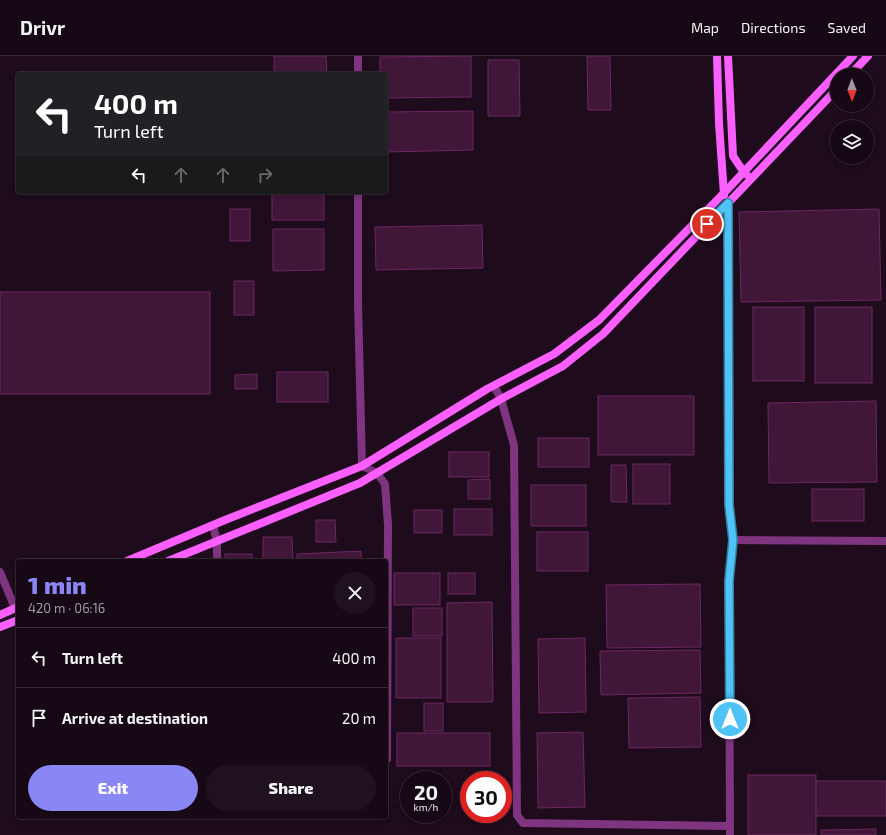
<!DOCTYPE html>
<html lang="en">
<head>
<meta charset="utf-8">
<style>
  body { margin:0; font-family:"Exo 2",sans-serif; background:#1f111e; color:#f1f3f6; height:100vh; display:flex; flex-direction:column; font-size:15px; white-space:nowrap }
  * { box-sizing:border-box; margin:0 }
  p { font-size:13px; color:#9e9aa0 }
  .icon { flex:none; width:22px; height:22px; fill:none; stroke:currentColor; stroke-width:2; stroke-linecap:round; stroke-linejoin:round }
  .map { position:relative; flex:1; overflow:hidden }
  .drawer { position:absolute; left:16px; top:503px; width:372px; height:260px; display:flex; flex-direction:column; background:#160815; border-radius:4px; box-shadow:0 2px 6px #0003,0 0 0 1px #352934 }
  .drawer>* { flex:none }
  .guide { position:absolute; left:16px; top:16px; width:372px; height:122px; border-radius:4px; box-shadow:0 2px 6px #0003,0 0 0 1px #352934; background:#202124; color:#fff; overflow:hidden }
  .needle { width:26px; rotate:179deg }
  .controls { position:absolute; left:830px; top:12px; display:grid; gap:8px }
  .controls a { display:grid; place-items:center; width:44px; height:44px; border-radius:50%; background:#160815; box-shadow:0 2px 6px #0003,0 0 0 1px #352934; font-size:20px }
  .speed { position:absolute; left:400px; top:715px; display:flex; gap:8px; font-size:20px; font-weight:700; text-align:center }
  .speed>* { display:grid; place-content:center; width:52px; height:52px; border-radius:50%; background:#160815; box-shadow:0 2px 6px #0003,0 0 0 1px #352934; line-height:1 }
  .speed small { font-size:10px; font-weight:400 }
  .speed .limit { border:6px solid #d22; background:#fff; color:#111 }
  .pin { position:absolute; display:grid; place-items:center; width:34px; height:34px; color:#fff; margin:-17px; border:2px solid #fff; border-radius:50%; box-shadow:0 1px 4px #0007 }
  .me { position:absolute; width:44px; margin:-22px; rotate:0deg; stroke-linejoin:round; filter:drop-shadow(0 0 3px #0008) }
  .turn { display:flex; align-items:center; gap:14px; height:84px; padding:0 12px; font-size:18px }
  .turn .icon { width:52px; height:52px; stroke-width:2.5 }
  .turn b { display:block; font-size:28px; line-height:34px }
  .lanes { display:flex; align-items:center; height:38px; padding:0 12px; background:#0003; justify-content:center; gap:20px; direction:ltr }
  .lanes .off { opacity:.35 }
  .round { display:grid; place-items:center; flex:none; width:42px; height:42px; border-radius:21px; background:#1f111e }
  .headline { display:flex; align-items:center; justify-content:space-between; height:68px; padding:0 12px }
  h1 { font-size:24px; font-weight:800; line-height:30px; color:#8b86f5 }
  .button { display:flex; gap:8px; margin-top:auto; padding:8px 12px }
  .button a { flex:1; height:46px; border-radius:24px; background:#8b86f5; color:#fff; font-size:16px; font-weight:800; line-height:46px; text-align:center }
  .button a+a { background:#1f111e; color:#f1f3f6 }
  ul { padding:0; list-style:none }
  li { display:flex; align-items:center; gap:12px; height:60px; padding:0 12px; border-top:1px solid #352934 }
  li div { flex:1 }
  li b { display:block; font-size:15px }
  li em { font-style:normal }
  header { display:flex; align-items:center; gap:24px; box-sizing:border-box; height:56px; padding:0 20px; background:#160815; border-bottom:1px solid #352934 }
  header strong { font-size:19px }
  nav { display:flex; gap:22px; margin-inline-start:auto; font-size:14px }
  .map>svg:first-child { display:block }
  .building { fill:#401639; stroke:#6d2762 }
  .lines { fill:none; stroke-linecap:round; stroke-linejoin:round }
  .street { stroke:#7f347f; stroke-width:8 }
  .secondary { stroke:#fc5fff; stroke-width:8 }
  .route-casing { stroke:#337fa1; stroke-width:10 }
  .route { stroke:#4fc3f7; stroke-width:7 }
</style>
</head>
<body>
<header>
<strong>Drivr</strong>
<nav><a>Map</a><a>Directions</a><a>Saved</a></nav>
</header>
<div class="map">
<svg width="886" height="779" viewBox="0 0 886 779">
  <rect width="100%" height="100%" fill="#1e0b1c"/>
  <g class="building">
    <path d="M274 0H326L327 18H274Z"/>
    <path d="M471 0V41L386 42V18H380V1Z"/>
    <path d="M587 0H610L611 54H588Z"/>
    <path d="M488 4H519L520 60H488Z"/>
    <path d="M473 55V94L386 96V56Z"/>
    <rect x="272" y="136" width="52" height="28"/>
    <rect x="230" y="153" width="20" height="32"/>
    <path d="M879 153 881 244 741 246 739 156Z"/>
    <path d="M482 169 483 212 376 214 375 171Z"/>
    <path d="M273 173H324V214L273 215Z"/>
    <rect x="234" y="225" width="20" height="34"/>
    <rect x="0" y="236" width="210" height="102"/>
    <rect x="753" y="251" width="51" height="74"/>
    <rect x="815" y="251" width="57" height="76"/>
    <rect x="277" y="316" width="51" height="30"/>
    <path d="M257 318V333H235V319Z"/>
    <rect x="598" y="340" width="96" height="59"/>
    <path d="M876 345 877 426 769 427 768 347Z"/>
    <rect x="538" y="382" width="51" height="29"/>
    <rect x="449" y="396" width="40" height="25"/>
    <rect x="633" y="408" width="37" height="40"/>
    <path d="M611 409H626L627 446H611Z"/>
    <path d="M490 423V443H468V424Z"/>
    <rect x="531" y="429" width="55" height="41"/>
    <rect x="812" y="433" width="52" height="32"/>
    <rect x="454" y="453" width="38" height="26"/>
    <rect x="414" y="454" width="28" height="23"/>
    <path d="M316 464H335L336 486H316Z"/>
    <rect x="537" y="476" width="51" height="39"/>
    <path d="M263 481H292L293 505H263Z"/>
    <path d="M361 495V505H297V498Z"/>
    <rect x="225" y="498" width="27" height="7"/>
    <rect x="394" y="517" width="46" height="32"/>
    <rect x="448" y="517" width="27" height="21"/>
    <path d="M700 528 701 591 607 592 606 529Z"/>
    <path d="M492 546 493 646H447V547Z"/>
    <rect x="413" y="552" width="29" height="28"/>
    <rect x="396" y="582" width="45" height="60"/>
    <path d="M585 582 586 656 539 657 538 583Z"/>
    <path d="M700 594 701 637 601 639 600 595Z"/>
    <path d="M700 641 701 691 629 692 628 642Z"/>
    <rect x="424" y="647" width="19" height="28"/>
    <path d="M583 676 585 751 538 752 537 677Z"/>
    <rect x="397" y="677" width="93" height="33"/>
    <rect x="748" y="719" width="68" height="60"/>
    <rect x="816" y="725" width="70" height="35"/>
    <path d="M876 773V779H821V774Z"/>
  </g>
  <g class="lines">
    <g class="street">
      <path d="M358 0V18"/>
      <path d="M358 136V246L362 410 377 417 385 428 388 468 387 703H386"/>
      <path d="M728 147 729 449 733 484 729 525 730 779"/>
      <path d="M494 330 501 343 514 389 517 759 523 767 730 770"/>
      <path d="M213 469 217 486V505"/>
      <path d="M733 484 886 485"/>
      <path d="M0 516 15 552"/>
    </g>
    <g class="secondary">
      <path d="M717 0 719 67 724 139"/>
      <path d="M728 0 733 100 743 115 747 119"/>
      <path d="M850 19 868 0"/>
      <path d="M127 505 225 464 362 410 487 333 554 298 599 264 724 137 853 0"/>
      <path d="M168 505 360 427 501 343 563 310 603 278 837 33"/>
      <path d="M0 559 18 551"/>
      <path d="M0 571 18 564"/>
    </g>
  </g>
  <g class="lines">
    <defs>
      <path id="route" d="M707 168 728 147 729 449 733 484 729 525 730 663"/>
    </defs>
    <use href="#route" class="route-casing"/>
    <use href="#route" class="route"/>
  </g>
</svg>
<div class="controls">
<a><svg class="needle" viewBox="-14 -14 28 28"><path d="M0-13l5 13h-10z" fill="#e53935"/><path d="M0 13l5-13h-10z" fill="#9e9aa0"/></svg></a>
<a><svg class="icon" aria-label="layers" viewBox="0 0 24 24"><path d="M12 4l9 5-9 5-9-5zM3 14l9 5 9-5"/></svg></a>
</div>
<div class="speed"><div>20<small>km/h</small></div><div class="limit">30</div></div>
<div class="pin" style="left:707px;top:168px;background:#d93025"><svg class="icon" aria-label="arrive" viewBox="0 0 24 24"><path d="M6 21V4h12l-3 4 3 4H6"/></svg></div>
<svg class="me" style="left:730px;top:663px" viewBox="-20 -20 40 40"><circle r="17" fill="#4fc3f7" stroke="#fff" stroke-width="3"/><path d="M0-11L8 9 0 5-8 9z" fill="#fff"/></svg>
<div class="guide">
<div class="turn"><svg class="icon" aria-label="left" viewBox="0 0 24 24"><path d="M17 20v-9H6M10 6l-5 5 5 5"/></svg><div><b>400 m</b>Turn left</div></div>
<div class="lanes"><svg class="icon" aria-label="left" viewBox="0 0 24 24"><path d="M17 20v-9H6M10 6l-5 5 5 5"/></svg><svg class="icon off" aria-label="ahead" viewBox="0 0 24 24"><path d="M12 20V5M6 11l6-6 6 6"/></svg><svg class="icon off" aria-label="ahead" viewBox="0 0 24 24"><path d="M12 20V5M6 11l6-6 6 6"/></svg><svg class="icon off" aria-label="right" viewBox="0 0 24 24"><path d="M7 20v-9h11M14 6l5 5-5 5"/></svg></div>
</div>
<section class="drawer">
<div class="headline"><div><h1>1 min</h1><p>420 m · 06:16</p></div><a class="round"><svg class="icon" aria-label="close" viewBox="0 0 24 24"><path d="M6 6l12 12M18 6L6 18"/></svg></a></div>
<ul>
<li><svg class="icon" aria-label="left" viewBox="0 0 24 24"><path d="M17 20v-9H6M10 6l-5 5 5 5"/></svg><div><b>Turn left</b></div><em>400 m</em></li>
<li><svg class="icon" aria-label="arrive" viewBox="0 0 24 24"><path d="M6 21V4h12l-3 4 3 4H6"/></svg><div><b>Arrive at destination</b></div><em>20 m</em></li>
</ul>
<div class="button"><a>Exit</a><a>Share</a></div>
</section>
</div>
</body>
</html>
